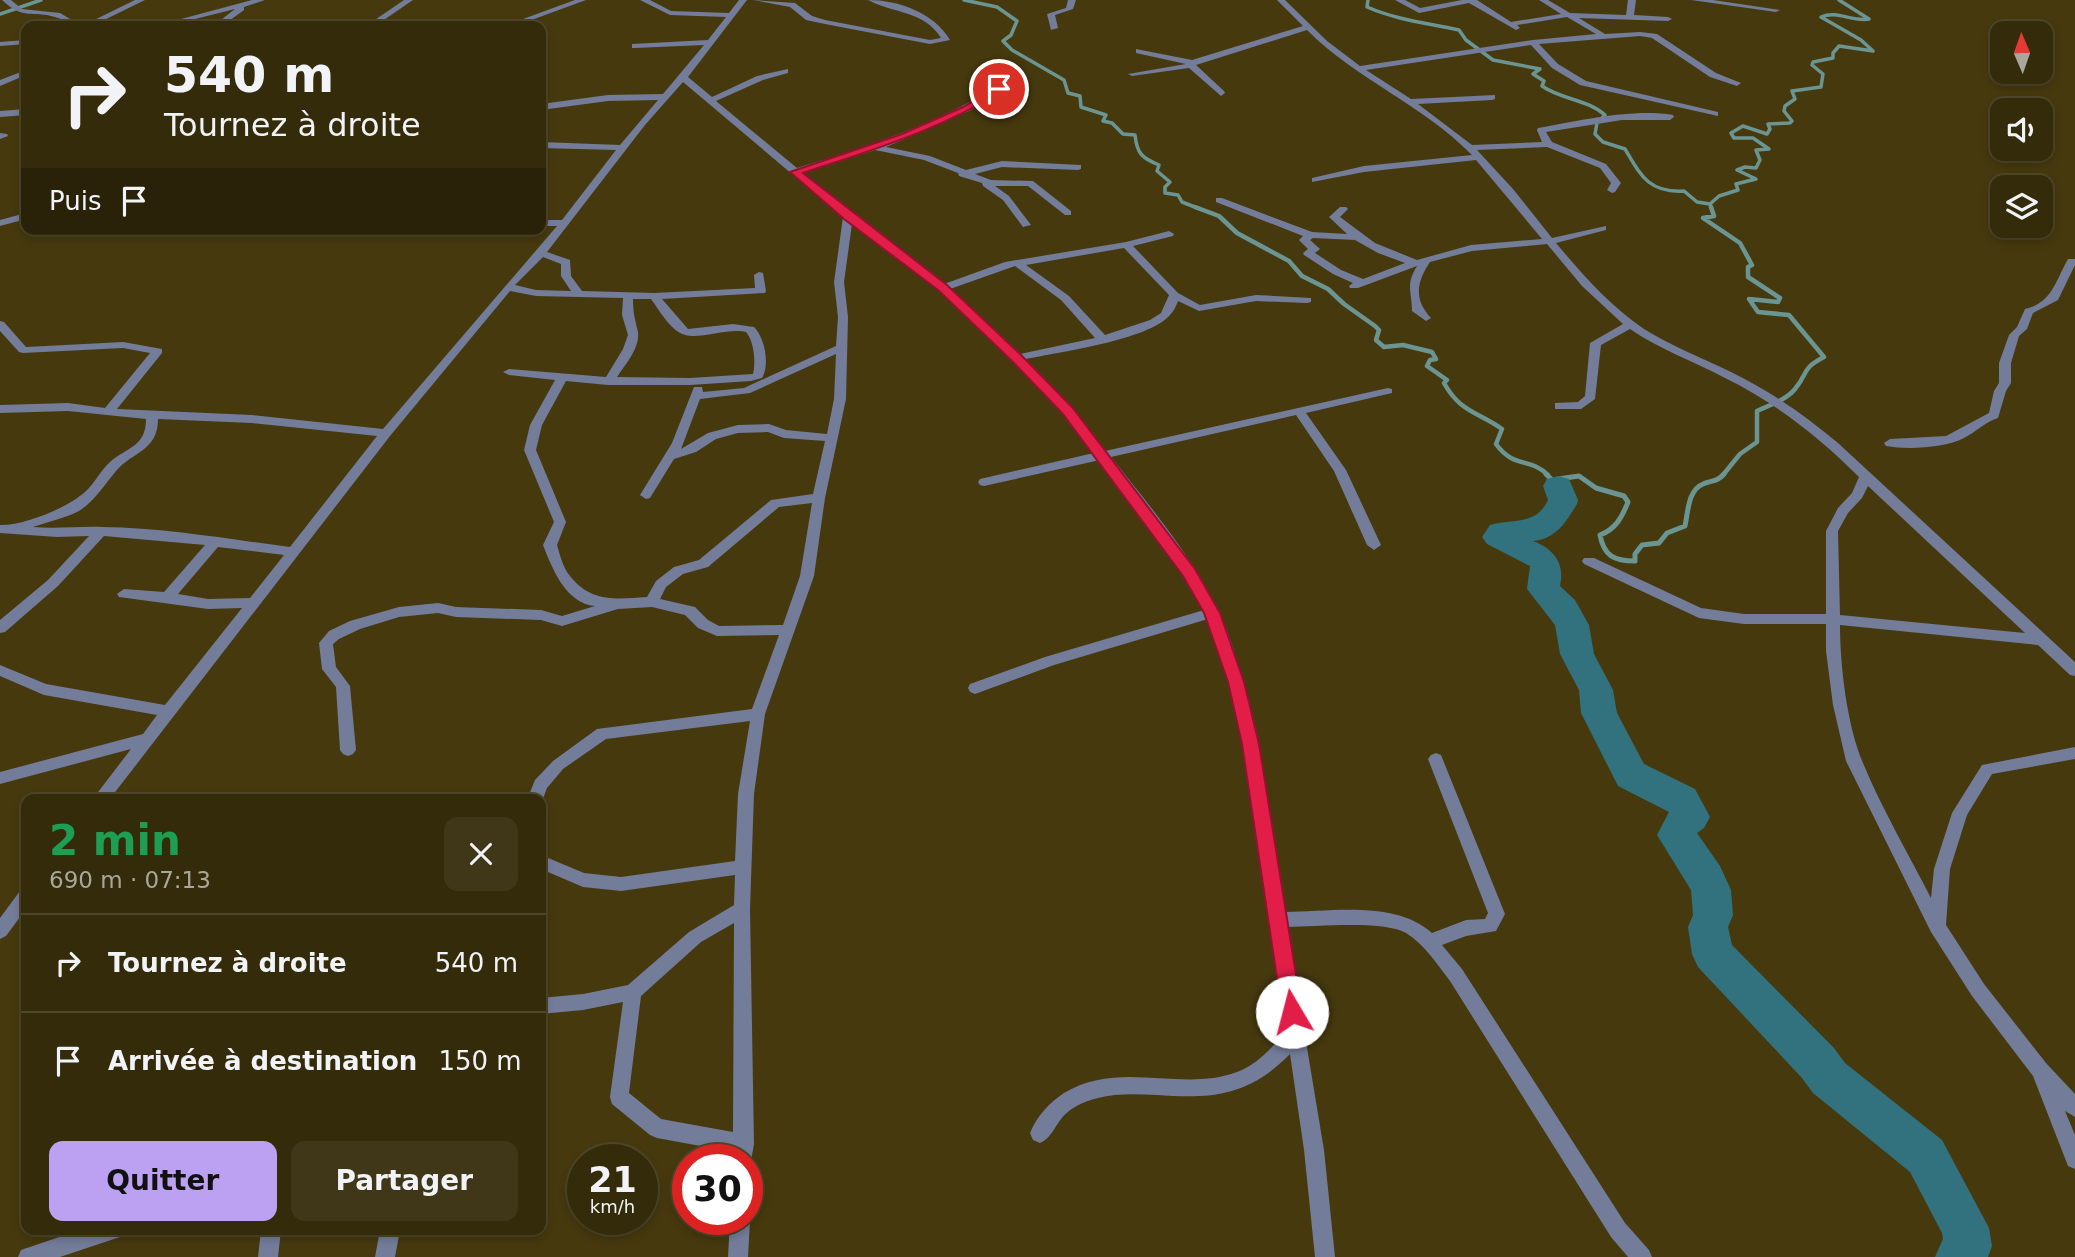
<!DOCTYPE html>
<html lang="fr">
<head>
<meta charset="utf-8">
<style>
  body { margin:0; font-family:"DejaVu Sans",sans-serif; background:#3f3718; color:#f1f3f6; height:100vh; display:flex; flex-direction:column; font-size:26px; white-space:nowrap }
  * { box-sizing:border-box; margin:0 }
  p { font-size:23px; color:#a9a79c }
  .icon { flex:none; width:38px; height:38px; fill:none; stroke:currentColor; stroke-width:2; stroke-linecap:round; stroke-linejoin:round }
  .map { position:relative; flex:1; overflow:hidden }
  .details { position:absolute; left:21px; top:794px; width:525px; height:441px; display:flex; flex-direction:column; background:#342b0a; border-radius:14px; box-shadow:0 4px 10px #0003,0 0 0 2px #4e472b }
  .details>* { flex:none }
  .banner { position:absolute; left:21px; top:21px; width:525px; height:214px; border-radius:14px; box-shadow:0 4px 10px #0003,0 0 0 2px #4e472b; background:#342b0a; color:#f1f3f6; overflow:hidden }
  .needle { width:46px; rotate:358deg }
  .fabs { position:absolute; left:1990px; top:21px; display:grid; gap:14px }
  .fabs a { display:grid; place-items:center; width:63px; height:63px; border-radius:14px; background:#342b0a; box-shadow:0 4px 10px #0003,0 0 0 2px #4e472b; font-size:35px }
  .speed { position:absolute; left:567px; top:1144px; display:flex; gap:14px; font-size:35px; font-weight:700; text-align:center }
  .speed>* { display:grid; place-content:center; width:91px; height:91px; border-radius:50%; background:#342b0a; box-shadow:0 4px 10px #0003,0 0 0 2px #4e472b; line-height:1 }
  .speed small { font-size:18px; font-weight:400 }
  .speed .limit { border:10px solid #d22; background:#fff; color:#111 }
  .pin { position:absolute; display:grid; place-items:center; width:60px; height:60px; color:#fff; margin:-30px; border:4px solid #fff; border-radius:50%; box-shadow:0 2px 7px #0007 }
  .me { position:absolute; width:77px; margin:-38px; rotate:352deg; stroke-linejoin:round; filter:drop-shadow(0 0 5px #0008) }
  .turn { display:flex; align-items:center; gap:24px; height:147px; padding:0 28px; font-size:32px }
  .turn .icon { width:91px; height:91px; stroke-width:2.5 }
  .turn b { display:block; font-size:49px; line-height:60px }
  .then { display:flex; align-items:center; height:66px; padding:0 28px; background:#0003; gap:14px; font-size:26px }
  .round { display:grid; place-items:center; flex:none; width:74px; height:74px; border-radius:14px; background:#3f3718 }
  .head { display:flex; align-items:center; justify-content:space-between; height:119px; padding:0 28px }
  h1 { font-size:42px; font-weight:700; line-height:52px; color:#1e9e55 }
  .button { display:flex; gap:14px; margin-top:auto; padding:14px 28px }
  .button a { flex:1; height:80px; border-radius:14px; background:#bca0f2; color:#111; font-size:28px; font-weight:700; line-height:80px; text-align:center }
  .button a+a { background:#3f3718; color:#f1f3f6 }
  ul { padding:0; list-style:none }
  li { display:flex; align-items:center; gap:21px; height:98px; padding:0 28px; border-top:2px solid #4e472b }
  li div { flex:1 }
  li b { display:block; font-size:26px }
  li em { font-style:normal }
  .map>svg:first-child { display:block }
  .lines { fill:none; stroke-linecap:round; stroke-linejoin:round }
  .stream-far2 { stroke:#6b9592; stroke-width:3.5 }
  .stream-far1 { stroke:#6b9592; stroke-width:4.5 }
  .stream { stroke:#6b9592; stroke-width:5 }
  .river { fill:#31727e; fill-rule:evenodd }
  .minor { fill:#737c99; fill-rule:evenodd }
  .route { fill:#e11d48; stroke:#92132f; stroke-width:2 }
</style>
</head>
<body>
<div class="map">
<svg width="2075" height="1257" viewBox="0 0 2075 1257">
  <rect width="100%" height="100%" fill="#46390e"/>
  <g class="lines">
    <g class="stream-far2">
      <path d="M964 0 997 7 1017 21 1011 35 1003 41 1012 50 1064 80 1068 93 1080 96 1081 107 1106 115 1103 121 1112 123 1123 134 1135 135C1137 154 1142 158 1159 165L1157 171 1170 182 1165 187V193L1178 195 1182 202 1200 209"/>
      <path d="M1368 0 1367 7C1397 20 1427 23 1459 30L1466 40 1493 60 1540 69 1533 74 1544 81 1542 86C1562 100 1587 99 1605 115L1597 123 1595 134 1603 142 1625 149C1641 176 1649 193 1684 191L1697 202 1710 204"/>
      <path d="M0 14 41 0"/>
      <path d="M1712 209 1710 204 1719 196 1738 190 1736 184 1756 179 1737 170 1745 167 1756 168 1760 160 1756 150 1769 149 1753 138H1734L1731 133 1743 126 1767 134 1770 129 1768 124 1790 123 1792 121 1784 111 1785 106 1795 99 1792 91 1821 87 1823 74 1812 65 1813 62 1833 58V53L1839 46 1873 51 1861 40 1821 17C1837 10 1852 22 1869 19L1839 0"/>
    </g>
    <g class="stream-far1">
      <path d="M1195 207 1219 216 1237 233 1289 261 1302 276 1328 289 1344 304 1375 326 1379 330 1376 340 1384 347 1403 345 1432 352 1436 359 1430 360 1427 366 1447 380 1444 383C1460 412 1478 412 1502 429L1496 444C1514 469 1530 457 1548 475"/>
      <path d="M1711 207 1714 216 1703 218 1740 243 1752 265 1748 267V277L1780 298 1778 302 1749 299 1758 312 1789 315 1824 357C1801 369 1809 372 1795 389 1786 400 1770 405 1757 411V442L1740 454 1723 475"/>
    </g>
    <path class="stream" d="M1546 474 1558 486V479L1579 476 1596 488 1624 496 1628 502C1622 517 1616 529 1600 535 1604 556 1614 561 1635 561V554L1642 545 1659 543 1667 533 1685 526C1688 512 1688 490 1703 484 1712 480 1717 482 1724 474"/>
    <path class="river" d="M1558 476 1569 479 1578 500 1577 504C1566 522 1556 539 1533 541 1554 549 1565 563 1560 586L1575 600 1589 625 1594 654 1613 690 1617 713 1644 764 1695 789 1710 817 1704 828 1697 833 1720 866 1731 890 1733 915 1728 927 1732 945 1834 1048 1845 1063 1942 1140 1989 1228 1992 1246 1988 1257H1935L1943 1239 1942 1233 1910 1172 1813 1093 1802 1078 1698 967 1692 954 1688 927 1693 915 1691 890 1657 835 1669 812 1618 786 1581 713 1579 690 1560 654 1555 625 1527 589 1530 566 1487 544 1482 537 1490 525C1513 518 1536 526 1548 500L1543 486 1547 479Z"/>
    <g class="minor">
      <path d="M2 0H11L22 9 60 13 82 26C71 26 66 20 55 17 32 10 24 21 2 0Z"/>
      <path d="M135 0H145L92 26H82Z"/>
      <path d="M252 0H265L244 7V10L222 26H213L235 9 167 26H155Z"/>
      <path d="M404 0H413L375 26H366Z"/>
      <path d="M575 0H586L515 26H504Z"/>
      <path d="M640 0H650L671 11 729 13 739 0H747L688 77 712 97 757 76 788 69V73L763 80 716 101 797 168C866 147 934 125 996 87H1002V91L969 111 886 147 930 156 966 170 1002 161 1081 165V169L1078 170 1002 167 975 174 991 180 1033 181 1071 211V215H1065L1028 186H995L1009 196 1031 225 1023 227 1003 200 983 186 982 183 959 176 958 173 924 160 875 150 802 173 851 214 944 284 1005 262 1126 242 1169 231 1174 234 1173 236 1133 246 1178 293 1200 305 1256 295 1311 298V302L1307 303 1256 301 1199 311 1178 301C1176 306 1174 311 1170 315 1149 340 1059 352 1026 359L1105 451 1388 388 1392 389V393L1306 413 1346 470 1381 545 1374 550 1367 545 1334 471 1296 415 1111 457C1149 505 1191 555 1218 610 1233 641 1241 674 1249 707 1265 774 1274 844 1285 912 1331 912 1395 900 1432 933L1466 920 1485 919 1488 913 1428 759 1431 755 1436 753 1441 755 1505 914 1496 931 1466 936 1442 945 1462 969 1625 1223 1649 1250 1652 1257H1628L1611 1237 1450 981C1437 964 1424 944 1406 933 1382 920 1316 927 1287 927L1324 1150 1335 1257H1315L1304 1150 1290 1054C1249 1096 1212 1099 1157 1095 1137 1094 1116 1093 1098 1098 1085 1101 1069 1108 1061 1119 1054 1128 1051 1138 1040 1143L1033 1140 1030 1133C1037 1116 1049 1103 1064 1093 1120 1059 1181 1093 1237 1072 1257 1065 1272 1047 1286 1032L1242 744 1223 660 1208 619 1054 665 975 694 970 692 968 688 970 684 1045 657 1204 610 1171 556 1100 460 984 486 980 485 978 482 980 479 1094 453C1055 403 1013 357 967 314 931 281 891 253 852 224L844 282 848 317 846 399 825 498 814 576 765 714 754 794 750 909 754 1144 750 1167 747 1168V1160H733V1152L657 1138 650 1135 612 1104 610 1097 623 1002 583 1010 541 1014V998L583 994 628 985 689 932 734 905 735 875 621 891 583 887 541 869V855L584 873 621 877 735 861 738 794 750 721 606 739 563 769 547 788 541 804V800H527L535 780 553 761 597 729 752 709 779 635 717 636 698 628 685 615 652 607 618 609 562 626 541 620 456 617 438 613 399 617 360 629 339 639 333 644 336 667 350 686 356 750 353 754 348 756 343 754 340 750 336 687 322 669 319 643 329 631 350 621 399 607 438 603 456 607 541 610 562 616 595 606C566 604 552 568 543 545L554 522 524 450 530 425 555 380 509 375 503 372 509 369 606 377 623 349 628 335 622 315 623 298 536 296 510 291 390 436 109 800H92L131 749 0 784V772L143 734 157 715 44 695 0 676V665L46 684 165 705 242 608 208 609 119 597 117 594 124 589 164 592 205 545 104 536 58 586 5 632 0 633V620L48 580 89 536 57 537 0 533V525C23 526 67 508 85 492 95 483 100 471 110 462 127 447 146 447 146 419L68 411 0 413V405L68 403 105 408 150 353 123 348 23 353 19 352 0 331V321L4 322 26 347 123 342 162 349V353L117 409 252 415 383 429 557 226H541V220H562L616 150 541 148V142L620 145 658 100 608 101 541 110V104L608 95 663 94 704 45 635 48H632V44L708 40 726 17 670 15ZM683 82 843 217 834 282 838 317 836 346 744 388 703 392 702 387H694L672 443 640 495 646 499 650 498 674 459 696 452 716 439 738 433 768 432 784 438 825 441 813 494 771 500 699 560 674 567 656 581 647 597C617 599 591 603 570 576 563 568 560 555 557 545L566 522 536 450 542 425 566 381 608 385H690L751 381 762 378C770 365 765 338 754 327L733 324 688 329 662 299 765 293 766 291 763 273 759 272 754 275 755 288 654 293 582 291 571 276 570 260 547 252 645 125ZM1124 248 1169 295 1161 313 1150 320 1105 335 1069 296 1026 265ZM543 257 561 264V276L571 291 536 290 515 285ZM1015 266 1061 300 1095 338 1020 354 950 289ZM633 299H651C659 310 668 326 680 333 695 342 727 327 746 332 754 341 756 362 753 374L690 378 617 377C625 365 640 348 638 332 635 319 633 313 633 299ZM836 354 834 399 827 434 786 430 769 424 738 425 708 433 681 449 700 399 750 393ZM158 419 252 423 377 436 290 547C228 539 166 528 103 527 79 526 56 529 33 527 47 522 66 518 79 511 95 501 104 485 116 471 132 452 158 451 158 419ZM812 503 800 576 783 625 719 626 708 620 695 607 660 599 666 587 683 574 708 567 779 507ZM218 547 284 555 250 598 208 599 178 594ZM734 923 733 1132 661 1119 629 1093 641 996 701 942Z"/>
      <path d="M753 0 795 3 812 16 825 20 930 40 941 38C925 11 892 13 868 0 899 0 934 13 950 40L930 44 825 24 806 20 790 7Z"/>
      <path d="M1068 0H1076L1073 9 1055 15 1058 28 1051 30 1047 14 1066 8Z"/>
      <path d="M1277 0H1285L1327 41 1360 66 1533 40 1596 34 1567 17 1517 25 1520 28 1516 30 1469 3 1419 13 1395 0H1405L1420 8 1462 0H1477L1511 22 1561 14 1539 0H1548L1570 13 1626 15 1628 0H1636L1634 15 1668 17 1672 19 1668 21 1579 18 1605 34 1640 32 1657 34 1716 73 1741 83 1737 86 1710 77 1652 38 1640 36 1539 44 1558 64 1586 81 1718 112V116L1580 85 1552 68 1531 45 1366 70 1411 99 1495 95V99L1492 100 1418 104 1472 145 1542 142 1537 130 1538 128C1578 121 1633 108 1673 115L1674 117 1670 120H1622L1546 132 1552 142 1606 164 1621 183 1615 192 1612 193 1607 190 1611 183 1600 168 1547 147 1477 150 1513 189 1552 238 1606 226V230L1556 243C1582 274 1610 306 1644 329 1672 346 1702 358 1731 372 1770 391 1805 415 1838 443L2075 662V676L2070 675 2038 645 1840 625C1840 665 1847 726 1863 763 1882 809 1908 853 1931 898L1934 869 1952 813 1982 765 2075 747V759L1992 774 1967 815 1950 869 1946 925 1984 984 2046 1063 2075 1094V1117L2065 1111 2075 1135V1169L2068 1166 2033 1076 1972 996 1931 932 1846 761 1833 705 1826 651V624H1744L1699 618 1584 564 1582 561 1584 558H1594L1701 608 1744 614H1826V531L1838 508 1852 493 1859 477C1819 437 1776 403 1725 378 1693 361 1659 349 1630 329L1601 345 1595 399 1581 409H1555V403L1578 402 1585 396 1590 343 1623 324 1582 286 1547 244 1472 251 1430 262C1416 283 1414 300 1431 318L1426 321 1412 311C1412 291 1405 286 1417 266L1358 288H1350L1349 286 1353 283 1333 274 1304 255 1303 253 1308 249 1299 240 1303 236 1216 202V198H1222L1312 232 1347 234 1329 217 1340 207H1346L1348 209 1340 217 1375 243 1417 260 1471 245 1542 239 1476 160 1364 172 1312 182V178L1364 166 1472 155C1423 105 1356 79 1307 30L1196 65 1224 91 1225 93 1221 96 1189 68 1132 76 1128 74 1186 64 1136 53V49L1192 60 1303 26ZM1313 238 1355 240 1378 253 1405 263 1363 279 1341 270 1315 253 1320 249 1310 240ZM1868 486 2025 633 1840 615 1838 531 1848 513 1862 498Z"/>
      <path d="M1691 0H1713L1780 10 1776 12Z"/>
      <path d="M26 40V44L0 46V42Z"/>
      <path d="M26 70V75L0 86V80Z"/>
      <path d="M26 109V115L0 117V111Z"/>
      <path d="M0 133 7 134 8 136 0 139Z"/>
      <path d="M26 213V219L0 226V220Z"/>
      <path d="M2068 259H2075V265L2058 300 2033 313 2027 329 2019 336 2011 363V383L2006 391 1998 418C1985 422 1976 432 1964 438 1945 448 1907 450 1886 446L1884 443 1890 439 1946 436 1989 413 1994 391 1999 383V363L2009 335 2017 327 2025 309C2052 303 2056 280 2068 259Z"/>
      <path d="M26 889V909L6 936 0 939V918L20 891Z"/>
      <path d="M747 1213 750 1220 748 1257H728L730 1220H747Z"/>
      <path d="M80 1230H123L120 1237 60 1257H18L21 1250Z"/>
      <path d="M261 1230H281L278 1257H258Z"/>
      <path d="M380 1230H400L395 1257H375Z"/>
    </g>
  </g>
  <path class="route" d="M999 86 1004 89 1002 91C940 130 872 150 803 173L947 285 1021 355 1072 407 1195 569 1220 613 1244 682 1259 744 1302 1012 1299 1019 1292 1022 1285 1019 1282 1012 1242 744 1228 682 1204 613 1183 576 1062 413 1012 361 938 290 844 219 790 172 902 134 963 107Z"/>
</svg>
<div class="fabs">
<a><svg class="needle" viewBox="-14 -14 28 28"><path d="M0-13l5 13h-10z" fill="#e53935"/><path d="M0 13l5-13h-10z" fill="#a9a79c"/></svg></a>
<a><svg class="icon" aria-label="sound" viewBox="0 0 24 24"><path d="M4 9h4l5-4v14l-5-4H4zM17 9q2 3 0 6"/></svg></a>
<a><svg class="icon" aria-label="layers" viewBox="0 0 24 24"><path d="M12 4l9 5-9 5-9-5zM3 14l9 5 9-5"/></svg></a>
</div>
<div class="speed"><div>21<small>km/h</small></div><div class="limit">30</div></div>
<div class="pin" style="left:999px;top:89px;background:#d93025"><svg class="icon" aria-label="arrive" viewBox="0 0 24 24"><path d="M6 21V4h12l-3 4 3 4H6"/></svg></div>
<svg class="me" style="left:1292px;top:1012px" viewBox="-20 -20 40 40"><circle r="19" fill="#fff"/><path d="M0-13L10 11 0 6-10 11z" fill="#e11d48"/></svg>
<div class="banner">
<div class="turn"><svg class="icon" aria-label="right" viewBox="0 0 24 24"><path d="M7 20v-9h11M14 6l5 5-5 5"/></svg><div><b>540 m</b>Tournez à droite</div></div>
<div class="then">Puis<svg class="icon" aria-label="arrive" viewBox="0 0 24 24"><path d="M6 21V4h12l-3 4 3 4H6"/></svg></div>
</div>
<section class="details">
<div class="head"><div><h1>2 min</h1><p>690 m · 07:13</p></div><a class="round"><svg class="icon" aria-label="close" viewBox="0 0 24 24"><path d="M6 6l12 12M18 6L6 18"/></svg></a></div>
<ul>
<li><svg class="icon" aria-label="right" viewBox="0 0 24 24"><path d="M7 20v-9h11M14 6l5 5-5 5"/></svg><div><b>Tournez à droite</b></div><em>540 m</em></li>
<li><svg class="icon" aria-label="arrive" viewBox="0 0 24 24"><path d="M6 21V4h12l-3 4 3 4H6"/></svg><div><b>Arrivée à destination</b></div><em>150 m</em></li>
</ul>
<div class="button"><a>Quitter</a><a>Partager</a></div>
</section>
</div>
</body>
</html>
